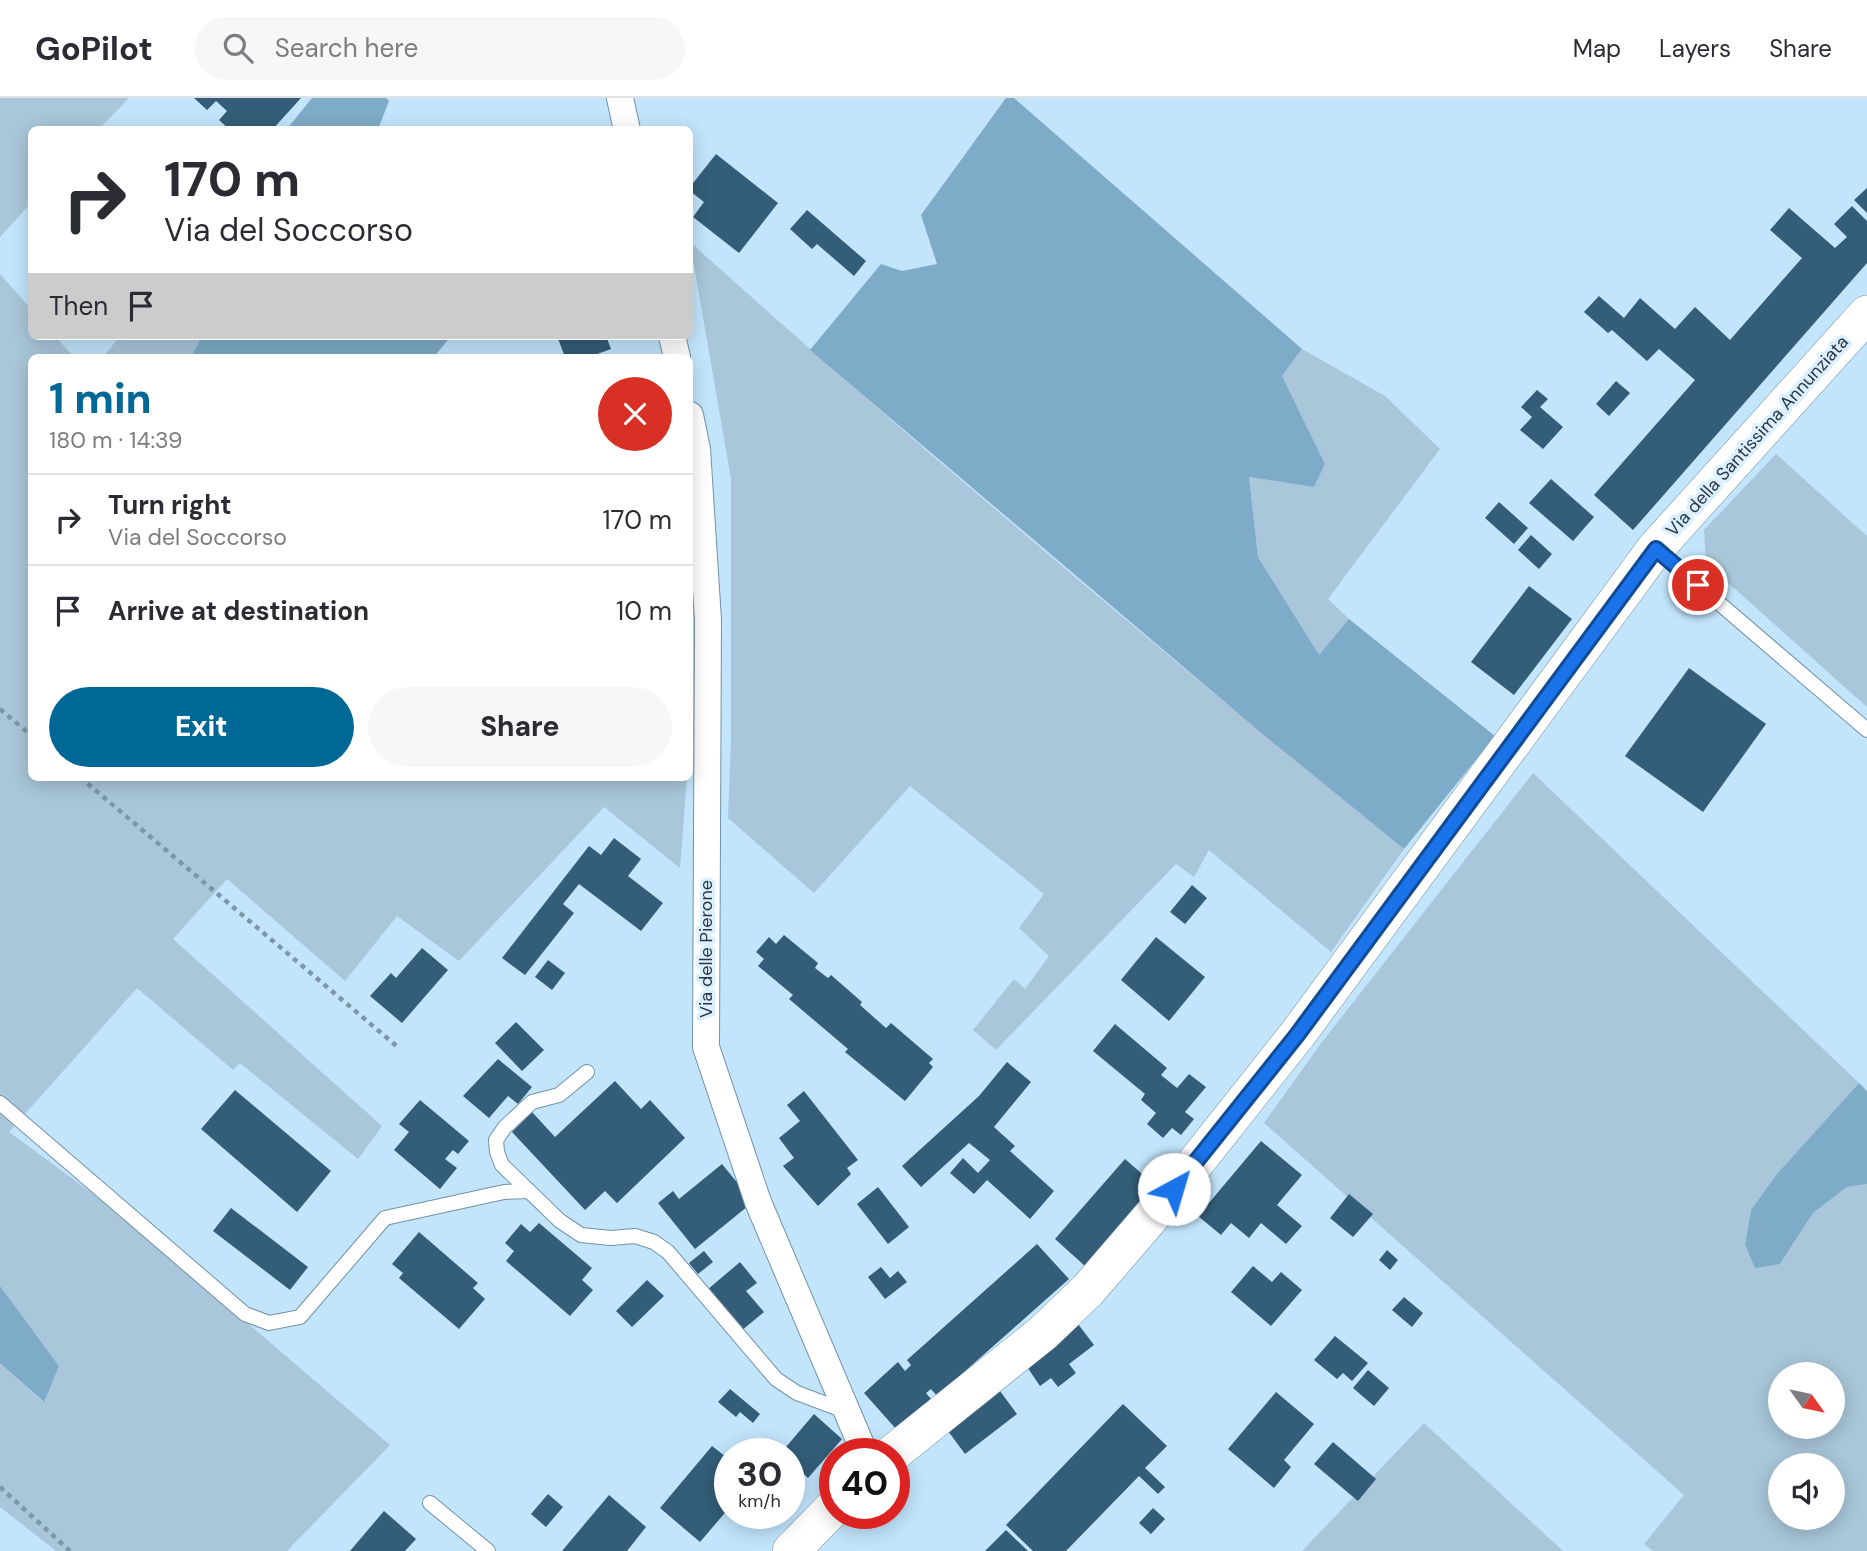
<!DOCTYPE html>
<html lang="en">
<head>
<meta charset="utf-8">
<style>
  body { margin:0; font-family:"DM Sans",sans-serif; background:#f7f7f7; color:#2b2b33; height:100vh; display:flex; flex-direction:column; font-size:26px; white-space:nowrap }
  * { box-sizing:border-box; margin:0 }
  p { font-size:23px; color:#7c7c81 }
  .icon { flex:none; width:38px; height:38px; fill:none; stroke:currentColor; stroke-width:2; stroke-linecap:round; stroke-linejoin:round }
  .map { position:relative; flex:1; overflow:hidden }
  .sheet { position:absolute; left:28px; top:256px; width:665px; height:427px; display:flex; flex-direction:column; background:#fff; border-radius:10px; box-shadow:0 4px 18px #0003 }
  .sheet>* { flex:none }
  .banner { position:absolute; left:28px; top:28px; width:665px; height:214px; border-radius:10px; box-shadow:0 4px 18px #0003; background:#fff; color:#2b2b33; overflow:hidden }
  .needle { width:46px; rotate:123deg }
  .tools { position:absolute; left:1768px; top:1264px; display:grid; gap:14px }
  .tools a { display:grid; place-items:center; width:77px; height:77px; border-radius:50%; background:#fff; box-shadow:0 4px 18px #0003; font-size:35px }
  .speed { position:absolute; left:714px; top:1340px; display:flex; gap:14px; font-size:35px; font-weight:700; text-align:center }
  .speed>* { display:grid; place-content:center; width:91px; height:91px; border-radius:50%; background:#fff; box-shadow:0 4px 18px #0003; line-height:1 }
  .speed small { font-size:18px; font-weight:400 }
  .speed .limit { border:10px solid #d22; background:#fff; color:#111 }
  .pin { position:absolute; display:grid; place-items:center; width:60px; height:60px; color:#fff; margin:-30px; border:4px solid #fff; border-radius:50%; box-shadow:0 2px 7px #0007 }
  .me { position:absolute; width:77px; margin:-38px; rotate:39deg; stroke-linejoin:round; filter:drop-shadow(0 0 5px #0008) }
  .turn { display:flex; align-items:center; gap:24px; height:147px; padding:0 21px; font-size:32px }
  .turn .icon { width:91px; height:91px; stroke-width:2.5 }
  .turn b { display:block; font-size:49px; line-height:60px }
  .then { display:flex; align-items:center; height:66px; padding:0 21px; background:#0003; gap:14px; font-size:26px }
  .round { display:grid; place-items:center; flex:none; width:74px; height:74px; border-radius:37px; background:#f7f7f7 }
  .overview { display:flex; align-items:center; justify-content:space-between; height:119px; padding:0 21px }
  h1 { font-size:42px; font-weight:800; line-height:52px; color:#006896 }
  .primary-button { display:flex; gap:14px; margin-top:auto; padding:14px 21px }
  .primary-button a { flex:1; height:80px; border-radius:42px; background:#006896; color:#fff; font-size:28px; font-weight:800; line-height:80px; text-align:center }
  .primary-button a+a { background:#f7f7f7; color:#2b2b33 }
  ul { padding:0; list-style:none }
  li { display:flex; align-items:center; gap:21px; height:91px; padding:0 21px; border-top:2px solid #e1e1e2 }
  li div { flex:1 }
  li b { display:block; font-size:26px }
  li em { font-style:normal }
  header { display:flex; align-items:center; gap:42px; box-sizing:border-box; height:98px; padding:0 35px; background:#fff; border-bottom:2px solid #e1e1e2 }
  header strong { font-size:33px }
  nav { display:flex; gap:38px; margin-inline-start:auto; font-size:24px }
  .search { width:490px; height:63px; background:#f7f7f7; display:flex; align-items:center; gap:18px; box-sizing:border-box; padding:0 24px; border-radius:38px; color:#7c7c81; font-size:26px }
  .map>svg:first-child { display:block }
  .green { fill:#a9c6da; fill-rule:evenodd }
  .forest { fill:#7eabc8 }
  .building { fill:#335d78 }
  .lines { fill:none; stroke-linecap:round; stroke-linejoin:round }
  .lane-casing { stroke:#7292a7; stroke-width:16 }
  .street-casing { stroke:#7292a7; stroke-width:28 }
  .secondary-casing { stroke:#7292a7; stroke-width:38 }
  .path { stroke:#7e97a8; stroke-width:4.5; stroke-dasharray:5 5; stroke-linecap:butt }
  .lane { stroke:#fff; stroke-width:14 }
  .street { stroke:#fff; stroke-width:26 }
  .secondary { stroke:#fff; stroke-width:37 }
  .route-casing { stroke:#114b97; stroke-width:18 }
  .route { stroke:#1a73e8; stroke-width:12 }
  .labels { text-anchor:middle; stroke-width:7; stroke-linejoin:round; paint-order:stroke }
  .street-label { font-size:18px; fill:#2a3740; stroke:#dbf0fe }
</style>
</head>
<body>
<header>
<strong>GoPilot</strong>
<div class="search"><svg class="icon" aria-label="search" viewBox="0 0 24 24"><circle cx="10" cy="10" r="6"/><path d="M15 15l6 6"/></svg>Search here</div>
<nav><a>Map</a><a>Layers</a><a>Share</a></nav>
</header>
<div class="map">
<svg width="1867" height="1453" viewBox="0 0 1867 1453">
  <rect width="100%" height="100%" fill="#c2e5fc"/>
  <g class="green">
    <path d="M0 0H129L99 31 32 32 31 105 0 139Z"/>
    <path d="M690 144C922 353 1162 554 1404 751L1331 854 1209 752 1194 779 1176 766 996 952 973 932 1014 881 1025 891 1049 858 1019 830 1044 796 910 688 814 795 728 720 731 640V381Z"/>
    <path d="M0 176 31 211 32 238H55L74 259H32V679H687L680 770 604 709 459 863 397 818 345 883 227 781 173 841 382 1028 358 1061 240 965 233 972 137 890 9 1034 115 1112 390 1347 287 1453H56L0 1409V1265L43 1304 59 1268 0 1188Z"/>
    <path d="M120 238H202L191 259H103Z"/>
    <path d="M1302 251 1385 298 1440 351 1328 501 1349 521 1319 558 1258 459 1249 379 1314 389 1325 366 1282 278Z"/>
    <path d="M1776 356 1867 438V609L1706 465 1704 432Z"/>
    <path d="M1533 675 1859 985 1776 1077 1751 1112 1745 1146 1780 1166 1813 1115 1847 1089 1867 1086V1453H1653L1644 1446 1684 1397 1264 1025 1322 944ZM1780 1276H1832V1328H1780ZM1780 1367H1832V1419H1780Z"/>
    <path d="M1424 1325 1563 1453H1302Z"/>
  </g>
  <g class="forest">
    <path d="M312 0H386L389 3 378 31H287Z"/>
    <path d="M1006 0H1014L1302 251 1282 278 1325 366 1314 389 1249 379 1258 459 1319 557 1349 521 1495 638 1404 751 1259 633 810 252 881 166 902 173 937 166 921 117Z"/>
    <path d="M202 238H451L434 259H191Z"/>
    <path d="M1859 985 1867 993V1086L1847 1089 1813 1115 1780 1166 1755 1170 1745 1146 1751 1112 1776 1077Z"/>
    <path d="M0 1188 59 1268 44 1304 0 1265Z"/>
  </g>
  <g class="building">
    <path d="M194 0H301L272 32H230L219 22 227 13 216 3 207 12Z"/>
    <path d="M716 56 778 105 739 155 693 119 704 104 690 93V89Z"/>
    <path d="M1867 90V115L1854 102Z"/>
    <path d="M1852 108 1867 123V165L1633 432 1594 397 1695 282 1659 251 1647 263 1612 232 1608 235 1584 214 1599 198 1624 220 1640 200 1675 231 1695 209 1730 242 1802 160 1770 132 1789 110 1835 150 1847 139 1834 126Z"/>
    <path d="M807 112 866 163 854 178 817 146 812 151 790 131Z"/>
    <path d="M557 238H606L611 251 589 259H565Z"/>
    <path d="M1616 283 1630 295 1609 318 1596 306Z"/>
    <path d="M1537 292 1548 301 1540 309 1563 329 1543 351 1520 332 1532 319 1521 309Z"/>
    <path d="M1551 381 1594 419 1573 443 1529 405Z"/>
    <path d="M1499 404 1528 430 1514 446 1485 420Z"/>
    <path d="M1531 437 1552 456 1539 471 1518 452Z"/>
    <path d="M1529 488 1572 521 1514 597 1471 564Z"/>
    <path d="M1689 570 1766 626 1703 714 1625 658Z"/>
    <path d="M614 740 641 761 628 778 663 805 641 833 579 786 563 806 574 815 525 877 502 860 589 748 601 757Z"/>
    <path d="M1192 787 1207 800 1185 826 1170 814Z"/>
    <path d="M784 837 818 865 815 870 828 880 831 877 862 904 860 907 886 930 891 925 933 961 929 965 933 969 905 1003 845 954 848 951 789 901 793 897 758 868 764 861 756 854 769 839 776 846Z"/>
    <path d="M1156 839 1205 879 1169 923 1121 882Z"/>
    <path d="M422 850 448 872 402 925 370 898 391 875 396 880Z"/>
    <path d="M548 862 565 875 552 892 535 879Z"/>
    <path d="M516 924 544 952 522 973 495 945Z"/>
    <path d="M1115 926 1167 970 1161 977 1177 990 1189 976 1206 989 1185 1014 1194 1021 1181 1037 1172 1030 1163 1040 1147 1026 1156 1015 1141 1002 1145 996 1093 953Z"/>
    <path d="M498 961 532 989 518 1006 508 998 489 1020 463 998Z"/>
    <path d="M1007 964 1031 984 994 1029 1015 1048 1010 1053 1054 1093 1030 1121 987 1082 974 1096 950 1075 963 1060 978 1075 990 1062 969 1045 921 1089 902 1068 979 998Z"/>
    <path d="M615 983 641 1011 650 1002 685 1040 617 1105 605 1093 585 1112 512 1034 532 1014 555 1039Z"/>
    <path d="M235 992 331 1073 297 1114 201 1031Z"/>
    <path d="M804 993 858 1062 847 1070 851 1076 818 1108 783 1068 794 1060 779 1040 800 1023 787 1007Z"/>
    <path d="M420 1002 469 1043 458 1056 453 1052 445 1061 457 1070 440 1091 394 1052 409 1034 399 1026Z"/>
    <path d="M1261 1043 1302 1077 1277 1107 1302 1128 1286 1146 1261 1125 1249 1140 1231 1125 1221 1137 1198 1118Z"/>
    <path d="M1125 1061 1156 1088 1085 1168 1055 1141Z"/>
    <path d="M722 1066 753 1104 695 1151 658 1105 673 1093 679 1101Z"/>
    <path d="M878 1089 909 1129 888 1146 857 1106Z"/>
    <path d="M1349 1096 1373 1116 1353 1139 1330 1120Z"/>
    <path d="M231 1110 308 1169 290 1192 213 1133Z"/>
    <path d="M539 1125 592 1170 582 1182 593 1192 570 1218 506 1163 514 1153 505 1145 521 1126 530 1134Z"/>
    <path d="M419 1134 478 1185 473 1190 485 1201 459 1231 399 1180 403 1175 392 1166Z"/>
    <path d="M1037 1146 1069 1181 937 1298 931 1291 926 1295 931 1301 897 1332 864 1295 898 1264 905 1273 911 1267 907 1262Z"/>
    <path d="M1387 1152 1398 1162 1390 1172 1379 1162Z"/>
    <path d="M704 1153 713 1164 698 1176 689 1165Z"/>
    <path d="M740 1164 757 1185 746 1193 764 1214 741 1233 707 1192Z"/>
    <path d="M1253 1168 1272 1184 1281 1174 1302 1192 1271 1228 1231 1194Z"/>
    <path d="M881 1169 890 1180 898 1173 907 1184 885 1201 868 1179Z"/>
    <path d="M647 1182 664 1198 632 1229 616 1213Z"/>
    <path d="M1404 1199 1423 1215 1412 1229 1392 1212Z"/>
    <path d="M1078 1226 1094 1247 1069 1266 1076 1275 1058 1289 1051 1280 1040 1288 1025 1266Z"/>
    <path d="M1335 1238 1368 1265 1352 1283 1343 1275 1337 1281 1314 1262Z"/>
    <path d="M1368 1272 1389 1290 1374 1308 1353 1290Z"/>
    <path d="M997 1289 1017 1316 965 1356 945 1329Z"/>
    <path d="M730 1291 760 1316 753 1325 740 1314 736 1319 718 1304Z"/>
    <path d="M1276 1294 1314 1326 1284 1362 1291 1369 1274 1390 1228 1351Z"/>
    <path d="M1123 1306 1167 1348 1145 1370 1165 1389 1158 1396 1139 1378 1066 1453H1033L1006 1427Z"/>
    <path d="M814 1316 842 1341 808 1380 789 1363V1356H780Z"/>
    <path d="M1333 1344 1376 1381 1358 1403 1314 1366Z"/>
    <path d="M712 1348 730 1362V1401L727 1404 730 1409 700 1444 660 1410Z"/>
    <path d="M548 1396 563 1409 546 1429 531 1416Z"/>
    <path d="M609 1397 646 1429 627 1453H562Z"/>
    <path d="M1153 1410 1165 1421 1151 1436 1139 1425Z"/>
    <path d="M384 1413 416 1441 405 1453H350Z"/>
    <path d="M1006 1432 1028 1453H985Z"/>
  </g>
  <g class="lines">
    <defs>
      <g id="lane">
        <path d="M1656 451 1867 632"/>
        <path d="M587 974 559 997 532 1004 505 1029 496 1042 497 1054 502 1067 560 1123 581 1137 611 1140 635 1138 654 1144 668 1154 776 1281 797 1295 845 1313"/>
        <path d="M0 1005 245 1216 269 1225 300 1219 385 1120 504 1094 529 1093"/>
        <path d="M430 1405 488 1453"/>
      </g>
      <g id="street">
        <path d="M620 0 627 32"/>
        <path d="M672 238 677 259"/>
        <path d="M690 317 697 351 708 522 706 949 758 1104 865 1356"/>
      </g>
      <g id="secondary">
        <path d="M892 1356 1043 1235 1088 1192 1174 1092 1297 937 1655 451 1867 216"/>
        <path d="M791 1453 835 1408"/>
      </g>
    </defs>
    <use href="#lane" class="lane-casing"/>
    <use href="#street" class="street-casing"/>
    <use href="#secondary" class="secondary-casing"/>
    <g class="path">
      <path d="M0 611 32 638"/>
      <path d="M80 679 400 951"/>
      <path d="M0 1389 70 1453"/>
    </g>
    <use href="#lane" class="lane"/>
    <use href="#street" class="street"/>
    <use href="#secondary" class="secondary"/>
  </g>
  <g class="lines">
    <defs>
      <path id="route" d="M1174 1091 1297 937 1656 451 1698 487"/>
    </defs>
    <use href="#route" class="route-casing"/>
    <use href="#route" class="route"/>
  </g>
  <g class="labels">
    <g class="street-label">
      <text transform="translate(1757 338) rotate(-48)" y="6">Via della Santissima Annunziata</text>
      <text transform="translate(706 851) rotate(-90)" y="6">Via delle Pierone</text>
    </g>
  </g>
</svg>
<div class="tools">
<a><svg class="needle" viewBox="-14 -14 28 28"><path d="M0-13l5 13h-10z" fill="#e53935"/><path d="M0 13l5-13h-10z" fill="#7c7c81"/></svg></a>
<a><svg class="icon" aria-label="sound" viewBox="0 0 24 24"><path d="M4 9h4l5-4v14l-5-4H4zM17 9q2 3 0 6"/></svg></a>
</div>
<div class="speed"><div>30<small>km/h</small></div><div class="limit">40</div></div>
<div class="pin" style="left:1698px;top:487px;background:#d93025"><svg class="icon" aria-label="arrive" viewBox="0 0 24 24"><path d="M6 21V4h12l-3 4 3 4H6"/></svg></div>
<svg class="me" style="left:1174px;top:1091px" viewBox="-20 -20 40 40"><circle r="19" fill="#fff"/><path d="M0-13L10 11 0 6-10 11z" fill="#1a73e8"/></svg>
<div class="banner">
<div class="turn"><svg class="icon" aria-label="right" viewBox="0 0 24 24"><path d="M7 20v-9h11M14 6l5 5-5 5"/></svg><div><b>170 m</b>Via del Soccorso</div></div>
<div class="then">Then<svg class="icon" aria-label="arrive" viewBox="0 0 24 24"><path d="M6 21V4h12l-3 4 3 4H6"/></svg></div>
</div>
<section class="sheet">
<div class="overview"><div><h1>1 min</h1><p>180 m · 14:39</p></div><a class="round" style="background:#d93025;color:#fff"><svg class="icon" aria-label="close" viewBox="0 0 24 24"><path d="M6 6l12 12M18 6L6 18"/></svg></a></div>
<ul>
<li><svg class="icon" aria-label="right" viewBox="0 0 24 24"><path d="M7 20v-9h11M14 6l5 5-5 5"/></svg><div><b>Turn right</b><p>Via del Soccorso</p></div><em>170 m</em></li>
<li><svg class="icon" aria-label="arrive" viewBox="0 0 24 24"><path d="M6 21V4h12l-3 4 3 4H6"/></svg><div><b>Arrive at destination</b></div><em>10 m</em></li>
</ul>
<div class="primary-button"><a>Exit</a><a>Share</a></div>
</section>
</div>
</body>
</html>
